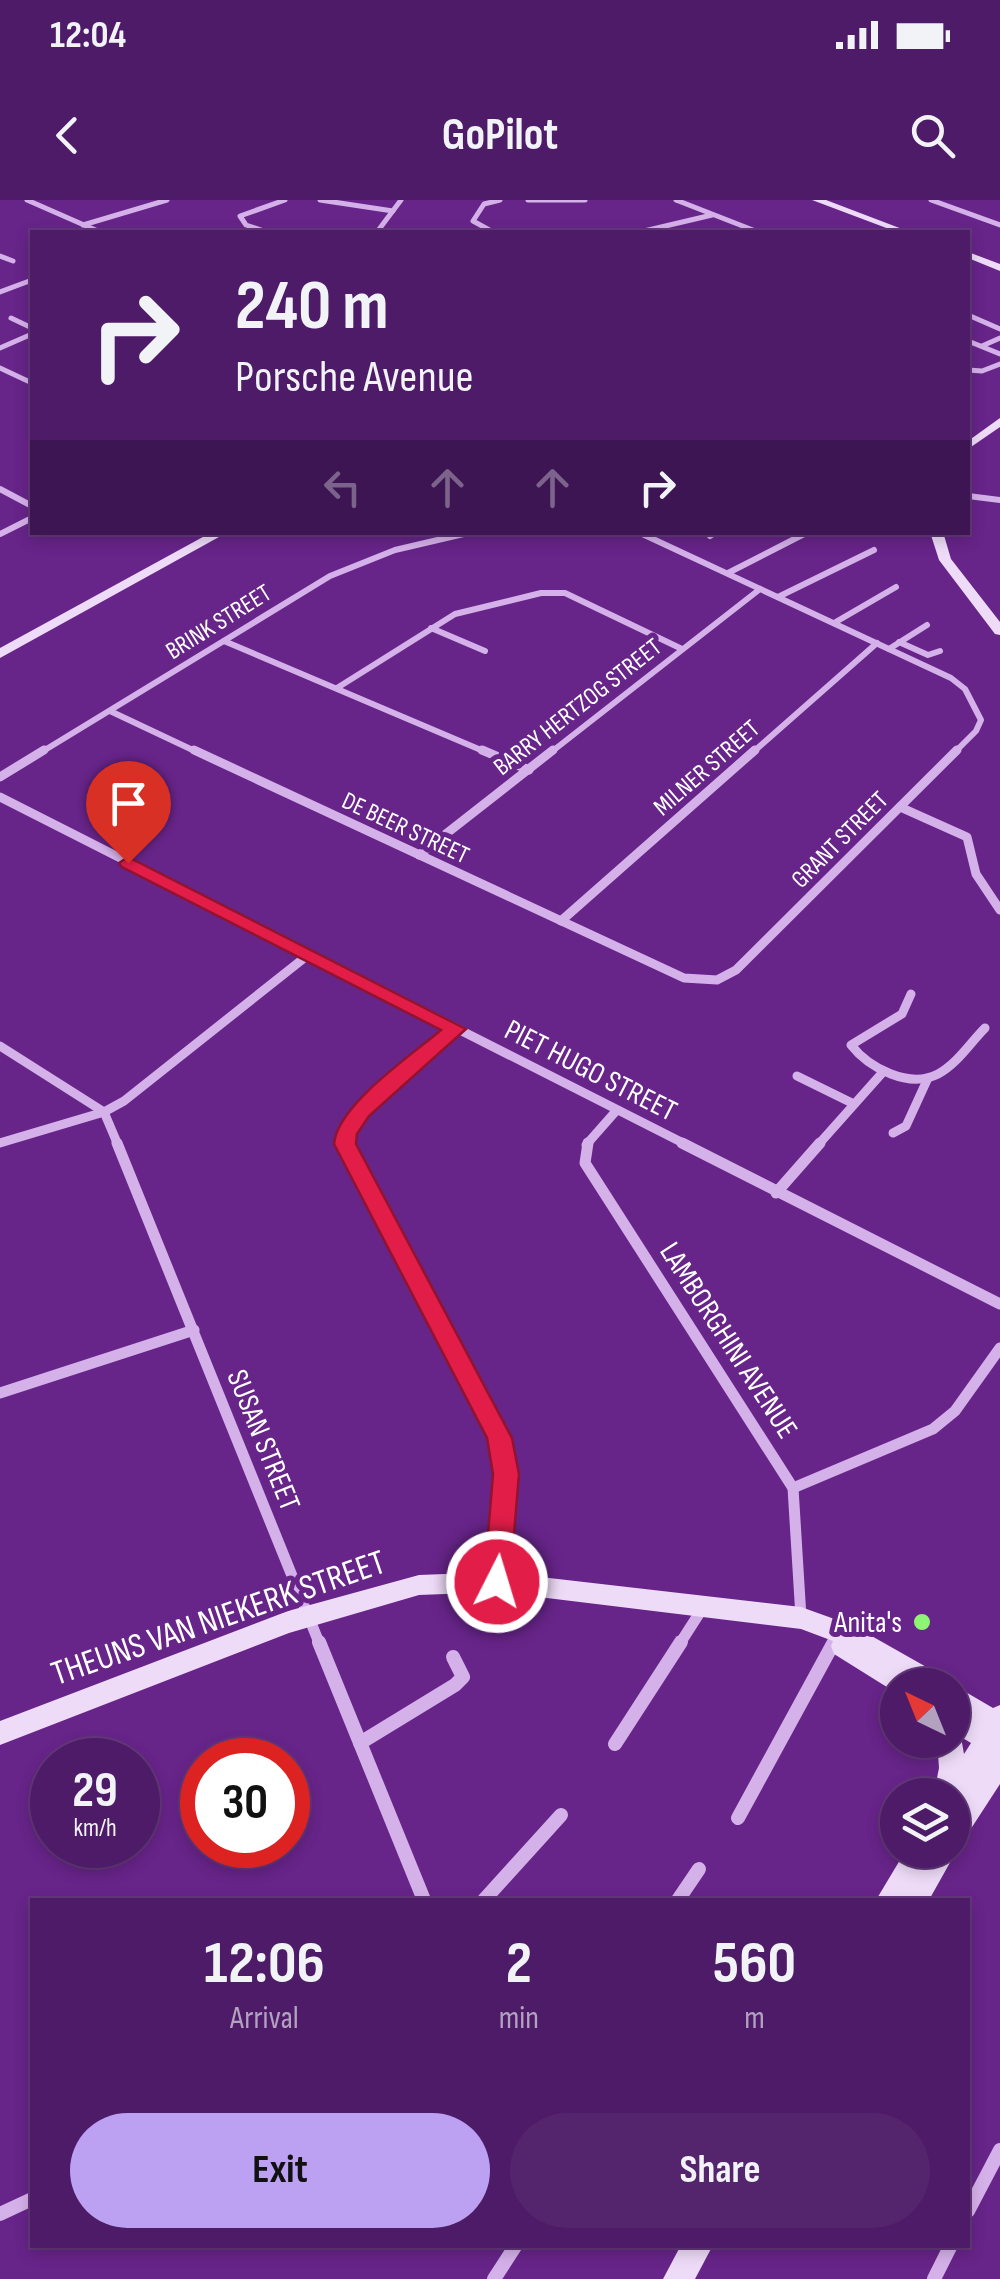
<!DOCTYPE html>
<html lang="en">
<head>
<meta charset="utf-8">
<style>
  body { margin:0; font-family:"Sofia Sans Condensed",sans-serif; background:#54246d; color:#f1f3f6; height:100vh; display:flex; flex-direction:column; font-size:38px; white-space:nowrap }
  * { box-sizing:border-box; margin:0 }
  p { font-size:32px; color:#b3a1c0 }
  .icon { flex:none; width:55px; height:55px; fill:none; stroke:currentColor; stroke-width:2; stroke-linecap:round; stroke-linejoin:round }
  .map { position:relative; flex:1; overflow:hidden }
  .panel { position:absolute; left:30px; top:1698px; width:940px; height:350px; display:flex; flex-direction:column; background:#4d1b67; border-radius:0px; box-shadow:0 5px 15px #0003,0 0 0 2px #64397b }
  .panel>* { flex:none }
  .top-card { position:absolute; left:30px; top:30px; width:940px; height:305px; border-radius:0px; box-shadow:0 5px 15px #0003,0 0 0 2px #64397b; background:#4d1b67; color:#f1f3f6; overflow:hidden }
  .needle { width:65px; rotate:317deg }
  .fabs { position:absolute; left:880px; top:1468px; display:grid; gap:20px }
  .fabs a { display:grid; place-items:center; width:90px; height:90px; border-radius:50%; background:#4d1b67; box-shadow:0 5px 15px #0003,0 0 0 2px #64397b; font-size:50px }
  .speed { position:absolute; left:30px; top:1538px; display:flex; gap:20px; font-size:50px; font-weight:700; text-align:center }
  .speed>* { display:grid; place-content:center; width:130px; height:130px; border-radius:50%; background:#4d1b67; box-shadow:0 5px 15px #0003,0 0 0 2px #64397b; line-height:1 }
  .speed small { font-size:25px; font-weight:400 }
  .speed .limit { border:15px solid #d22; background:#fff; color:#111 }
  .pin { position:absolute; display:grid; place-items:center; width:85px; height:85px; color:#fff; margin:-102px -42px; border-radius:50% 50% 50% 0; rotate:-45deg; box-shadow:0 0 10px #0007 }
  .pin .icon { rotate:45deg }
  .me { position:absolute; width:110px; margin:-55px; rotate:5deg; stroke-linejoin:round; filter:drop-shadow(0 0 8px #0008) }
  .turn { display:flex; align-items:center; gap:35px; height:210px; padding:0 40px; font-size:45px }
  .turn .icon { width:130px; height:130px; stroke-width:2.5 }
  .turn b { display:block; font-size:70px; line-height:85px }
  .lanes { display:flex; align-items:center; height:95px; padding:0 40px; background:#0003; justify-content:center; gap:50px; direction:ltr }
  .lanes .off { opacity:.35 }
  .eta { display:flex; justify-content:space-evenly; align-items:center; height:170px; text-align:center }
  .eta b { font-size:60px; font-weight:700; line-height:70px }
  .cta { display:flex; gap:20px; margin-top:auto; padding:20px 40px }
  .cta a { flex:1; height:115px; border-radius:60px; background:#bca0f2; color:#111; font-size:40px; font-weight:700; line-height:115px; text-align:center }
  .cta a+a { background:#54246d; color:#f1f3f6 }
  .status { display:flex; justify-content:space-between; align-items:center; height:70px; padding:0 50px; background:#4d1b67; direction:ltr }
  .status svg { height:28px; fill:currentColor }
  header { display:flex; justify-content:space-between; align-items:center; height:130px; padding:0 40px; background:#4d1b67; font-size:45px; font-weight:700 }
  .map>svg:first-child { display:block }
  .lines { fill:none; stroke-linecap:round; stroke-linejoin:round }
  .street-far4 { stroke:#d5b1ea; stroke-width:5 }
  .street-far3 { stroke:#d5b1ea; stroke-width:6 }
  .street-far2 { stroke:#d5b1ea; stroke-width:9 }
  .street-far1 { stroke:#d5b1ea; stroke-width:11 }
  .street { stroke:#d5b1ea; stroke-width:14 }
  .secondary { fill:#eedbf8; fill-rule:evenodd }
  .route { fill:#e11d48; stroke:#92132f; stroke-width:2.5 }
  .poi-dot { fill:#8df474; stroke:#672489; stroke-width:4 }
  .labels { text-anchor:middle; stroke-width:10; stroke-linejoin:round; paint-order:stroke }
  .far-street-label { font-size:25px; fill:#fff; stroke:#672489 }
  .street-label { font-size:30px; fill:#fff; stroke:#672489 }
  .poi-label { font-size:30px; fill:#fff; stroke:#672489; text-anchor:end }
  .near-street-label { font-size:35px; fill:#fff; stroke:#672489 }
</style>
</head>
<body>
<div class="status"><b>12:04</b><svg viewBox="0 0 49 12"><path d="M0 12V9h3v3zM5 12V6h3v6zM10 12V3h3v9zM15 12V0h3v12zM26 1h20v11H26zM47 4h2v5h-2z"/></svg></div>
<header><svg class="icon" aria-label="back" viewBox="0 0 24 24"><path d="M15 5l-7 7 7 7"/></svg>GoPilot<svg class="icon" aria-label="search" viewBox="0 0 24 24"><circle cx="10" cy="10" r="6"/><path d="M15 15l6 6"/></svg></header>
<div class="map">
<svg width="1000" height="2079" viewBox="0 0 1000 2079">
  <rect width="100%" height="100%" fill="#672489"/>
  <g class="lines">
    <g class="street-far4">
      <path d="M27 0 100 32"/>
      <path d="M320 0 393 11"/>
      <path d="M528 0H585"/>
      <path d="M676 0 758 32"/>
      <path d="M931 0 1000 25"/>
      <path d="M83 25 167 0"/>
      <path d="M267 32 246 25 240 16 285 0"/>
      <path d="M377 32 401 0"/>
      <path d="M493 32 473 21 484 4 500 0"/>
      <path d="M640 32 712 15"/>
      <path d="M0 56 13 61"/>
      <path d="M0 92 32 80"/>
      <path d="M968 115 1000 129"/>
      <path d="M11 118 32 128"/>
      <path d="M968 141 1000 154"/>
      <path d="M982 146 1000 138"/>
      <path d="M0 148 32 134"/>
      <path d="M0 168 32 183"/>
      <path d="M968 170 982 171 1000 164"/>
    </g>
    <g class="street-far3">
      <path d="M0 289 32 306"/>
      <path d="M968 296 1000 300"/>
      <path d="M638 332 951 478 965 489 981 520 976 531 954 553"/>
      <path d="M0 334 32 318"/>
      <path d="M710 336 716 332"/>
      <path d="M728 373 808 332"/>
      <path d="M778 397 874 350"/>
      <path d="M834 423 896 387"/>
      <path d="M431 428 485 451"/>
      <path d="M224 441 488 553"/>
      <path d="M899 442 928 455 940 451"/>
      <path d="M889 449 927 425"/>
      <path d="M337 488 455 414 541 393H565L682 449"/>
      <path d="M110 511 199 553"/>
      <path d="M40 553 330 376 395 350 472 332"/>
      <path d="M550 553 760 389"/>
      <path d="M752 553 877 443"/>
    </g>
    <g class="street-far2">
      <path d="M194 550 684 778 717 780 736 770 957 550"/>
      <path d="M482 550 529 570"/>
      <path d="M0 577 44 550"/>
      <path d="M0 597 687 945"/>
      <path d="M900 607 967 637 976 674 1000 710"/>
      <path d="M419 655 553 550"/>
      <path d="M561 721 755 550"/>
      <path d="M911 794 902 814 851 845C869 868 909 889 938 874 957 864 970 843 985 828"/>
      <path d="M0 846 104 912 118 945"/>
      <path d="M797 876 854 904"/>
      <path d="M893 933 906 926 928 878"/>
      <path d="M0 943 104 912 124 901 308 755"/>
      <path d="M346 945C354 896 419 859 455 829"/>
      <path d="M586 945 616 911"/>
      <path d="M818 945 883 872"/>
    </g>
    <g class="street-far1">
      <path d="M117 943 320 1445"/>
      <path d="M345 943 499 1238 506 1273 497 1382"/>
      <path d="M588 943 585 963 793 1288 801 1417"/>
      <path d="M682 943 1000 1104"/>
      <path d="M776 993 820 943"/>
      <path d="M0 1193 194 1130"/>
      <path d="M793 1288 933 1229 955 1211 1000 1148"/>
      <path d="M679 1445 704 1406"/>
      <path d="M832 1445 835 1440"/>
    </g>
    <g class="street">
      <path d="M319 1442 424 1700"/>
      <path d="M360 1543 455 1485 463 1477 453 1457"/>
      <path d="M615 1544 681 1442"/>
      <path d="M738 1618 834 1442"/>
      <path d="M484 1700 561 1615"/>
      <path d="M678 1700 699 1669"/>
      <path d="M968 2011 1000 1950"/>
      <path d="M0 2014 32 1999"/>
      <path d="M494 2079 516 2045"/>
      <path d="M934 2079 951 2045"/>
    </g>
    <g class="secondary">
      <path d="M812 0H826L910 32H897Z"/>
      <path d="M968 52 1000 64V71L968 58Z"/>
      <path d="M1000 218V227L968 249V241Z"/>
      <path d="M212 332H228L0 458V448Z"/>
      <path d="M930 332H943L951 359 1000 422V435L995 434 939 360Z"/>
      <path d="M497 1372 801 1407 854 1426 944 1477 947 1485H898V1494L834 1454 831 1446 833 1441 801 1429 497 1392 419 1395 289 1433 0 1545V1521L288 1411 419 1375Z"/>
      <path d="M952 1484 993 1508 1000 1505V1584L961 1644 955 1647 952 1659 929 1700H876L906 1650H952V1595L934 1593 939 1568 937 1540H952ZM961 1537 971 1543 964 1554Z"/>
      <path d="M681 2045H713L695 2079H663Z"/>
    </g>
  </g>
  <path class="route" d="M128 657 466 829 369 916 357 934 356 944 512 1238 519 1274 510 1382 506 1391 497 1394 488 1391 484 1382 493 1274 487 1238 334 944C337 905 412 855 441 830L122 667 119 663Z"/>
  <circle class="poi-dot" cx="922" cy="1422" r="10"/>
  <g class="labels">
    <g class="far-street-label">
      <text transform="translate(218 421) rotate(-32)" y="9">BRINK STREET</text>
      <text transform="translate(577 506) rotate(-38)" y="9">BARRY HERTZOG STREET</text>
      <text transform="translate(706 567) rotate(-41)" y="9">MILNER STREET</text>
      <text transform="translate(406 627) rotate(25)" y="9">DE BEER STREET</text>
      <text transform="translate(839 639) rotate(-45)" y="9">GRANT STREET</text>
    </g>
    <g class="street-label">
      <text transform="translate(591 870) rotate(27)" y="10">PIET HUGO STREET</text>
      <text transform="translate(729 1140) rotate(57)" y="10">LAMBORGHINI AVENUE</text>
      <text transform="translate(264 1240) rotate(68)" y="10">SUSAN STREET</text>
    </g>
    <g class="poi-label">
      <text x="902" y="1432">Anita's</text>
    </g>
    <g class="near-street-label">
      <text transform="translate(218 1417) rotate(-19)" y="12">THEUNS VAN NIEKERK STREET</text>
    </g>
  </g>
</svg>
<div class="fabs">
<a><svg class="needle" viewBox="-14 -14 28 28"><path d="M0-13l5 13h-10z" fill="#e53935"/><path d="M0 13l5-13h-10z" fill="#b3a1c0"/></svg></a>
<a><svg class="icon" aria-label="layers" viewBox="0 0 24 24"><path d="M12 4l9 5-9 5-9-5zM3 14l9 5 9-5"/></svg></a>
</div>
<div class="speed"><div>29<small>km/h</small></div><div class="limit">30</div></div>
<div class="pin" style="left:128px;top:663px;background:#d93025"><svg class="icon" aria-label="arrive" viewBox="0 0 24 24"><path d="M6 21V4h12l-3 4 3 4H6"/></svg></div>
<svg class="me" style="left:497px;top:1382px" viewBox="-20 -20 40 40"><circle r="17" fill="#e11d48" stroke="#fff" stroke-width="3"/><path d="M0-11L8 9 0 5-8 9z" fill="#fff"/></svg>
<div class="top-card">
<div class="turn"><svg class="icon" aria-label="right" viewBox="0 0 24 24"><path d="M7 20v-9h11M14 6l5 5-5 5"/></svg><div><b>240 m</b>Porsche Avenue</div></div>
<div class="lanes"><svg class="icon off" aria-label="left" viewBox="0 0 24 24"><path d="M17 20v-9H6M10 6l-5 5 5 5"/></svg><svg class="icon off" aria-label="ahead" viewBox="0 0 24 24"><path d="M12 20V5M6 11l6-6 6 6"/></svg><svg class="icon off" aria-label="ahead" viewBox="0 0 24 24"><path d="M12 20V5M6 11l6-6 6 6"/></svg><svg class="icon" aria-label="right" viewBox="0 0 24 24"><path d="M7 20v-9h11M14 6l5 5-5 5"/></svg></div>
</div>
<section class="panel">
<div class="eta">
<div><b>12:06</b><p>Arrival</p></div>
<div><b>2</b><p>min</p></div>
<div><b>560</b><p>m</p></div>
</div>
<div class="cta"><a>Exit</a><a>Share</a></div>
</section>
</div>
</body>
</html>
